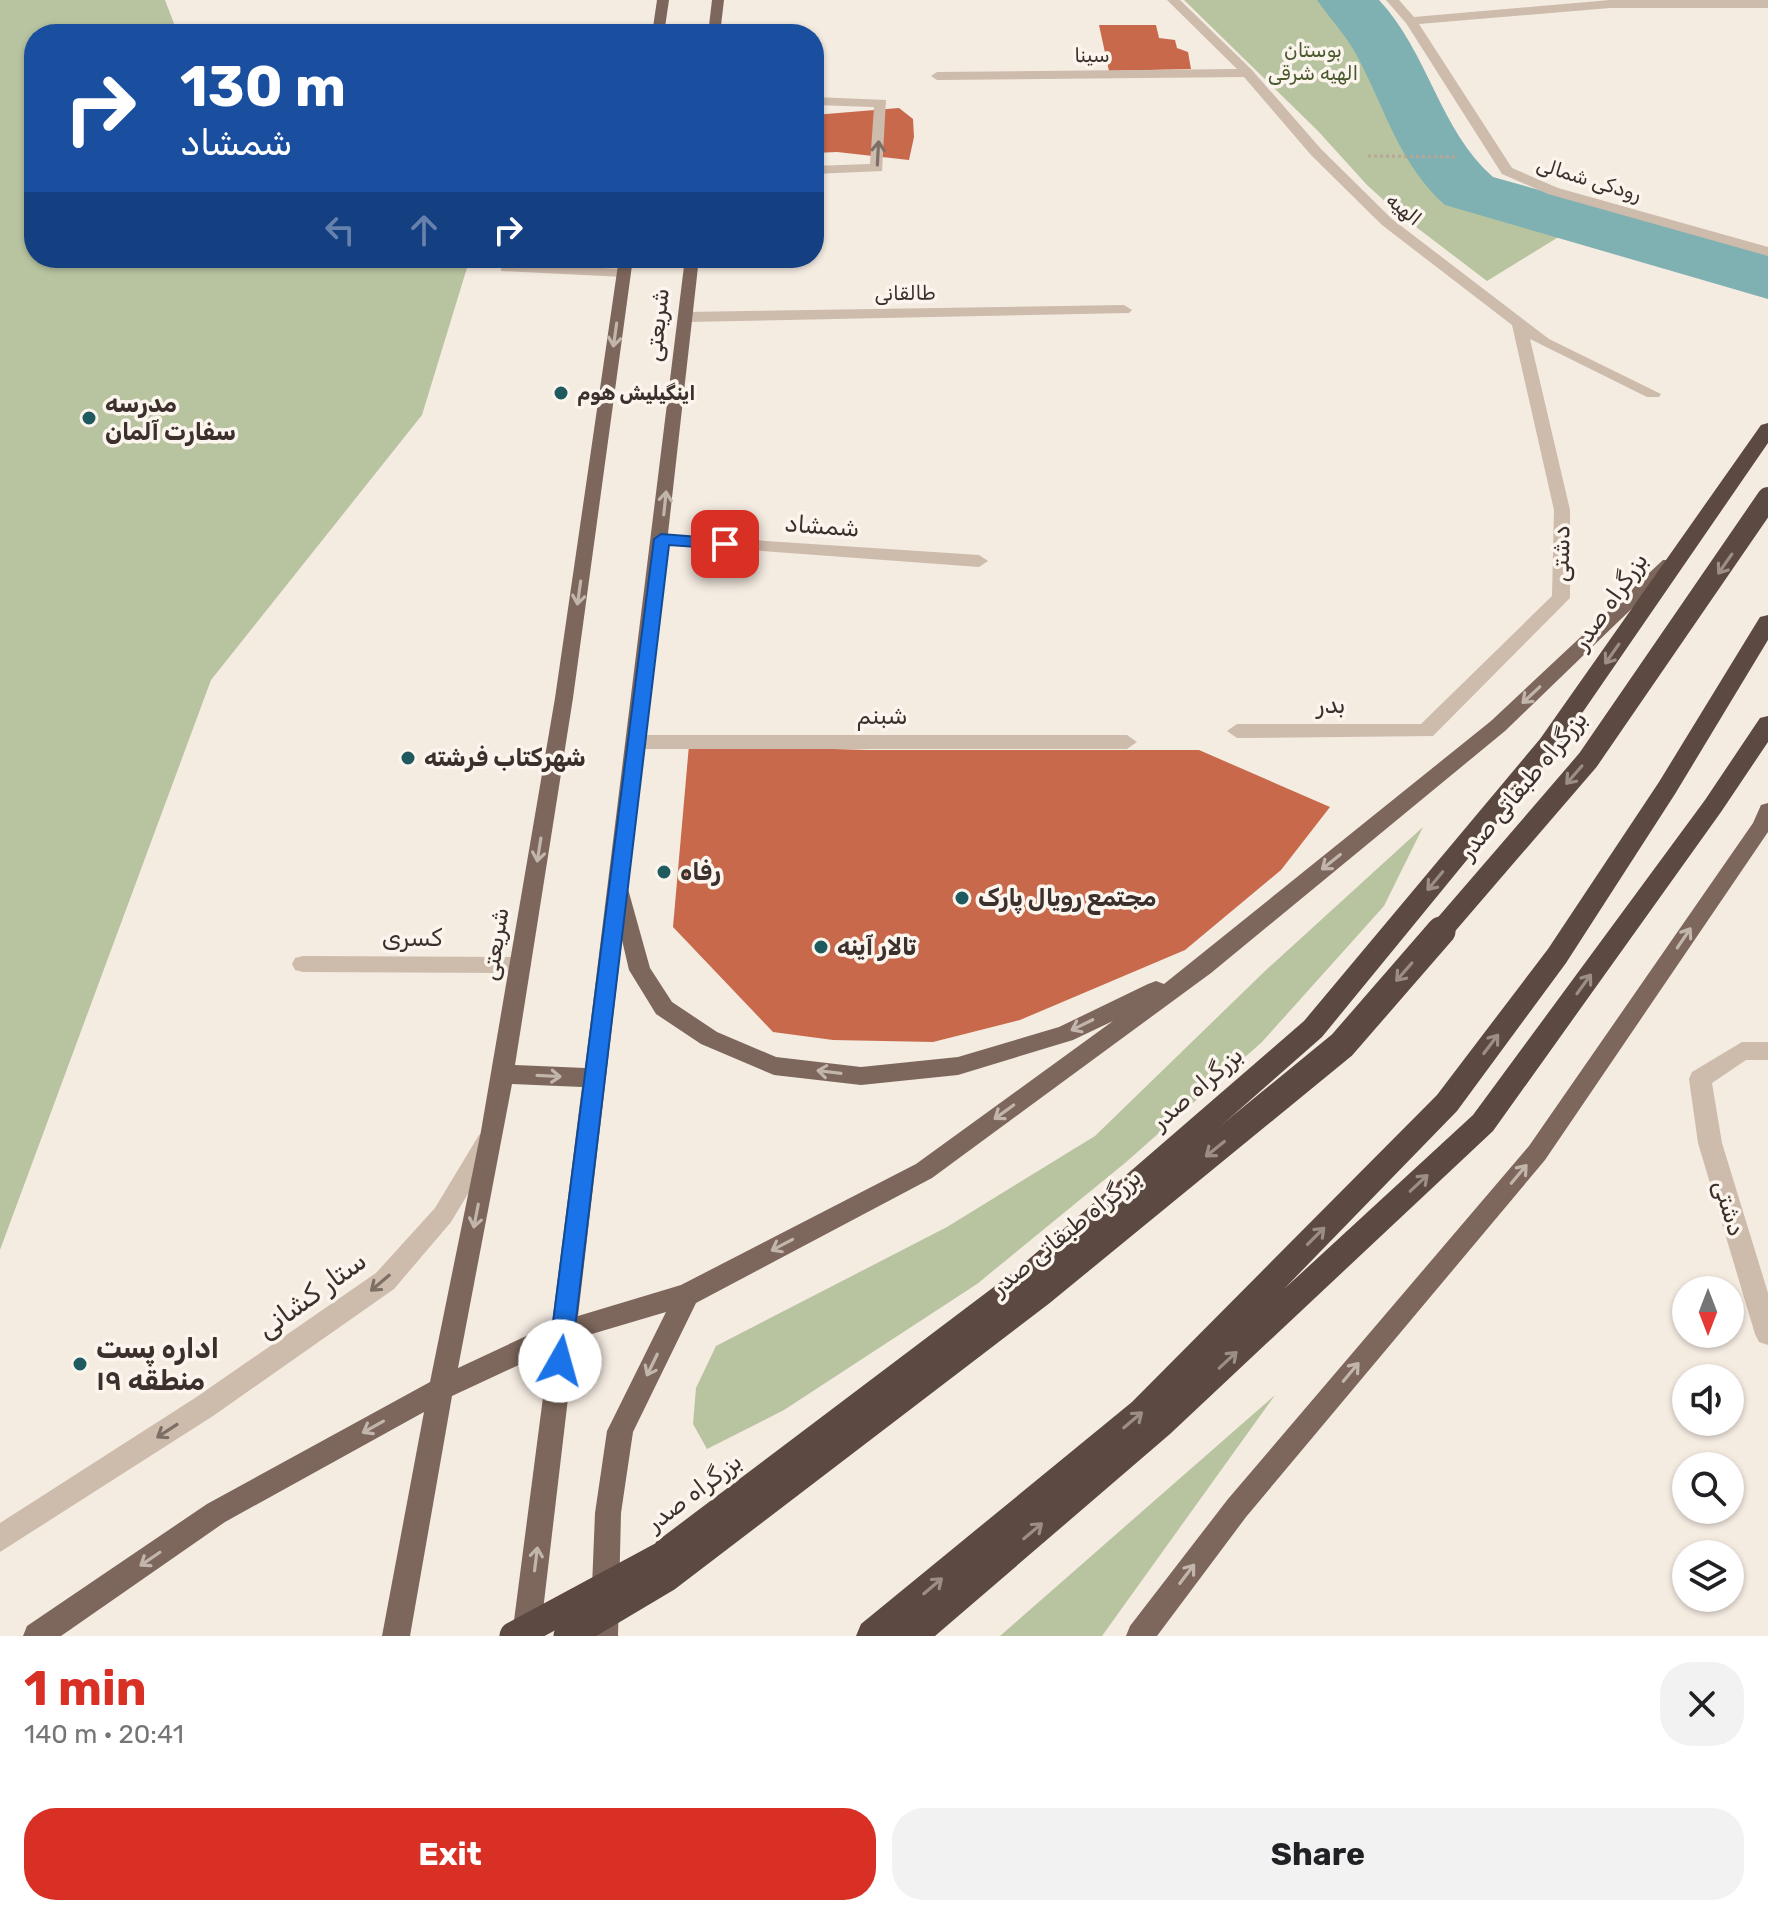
<!DOCTYPE html>
<html lang="en">
<head>
<meta charset="utf-8">
<style>
  body { margin:0; font-family:Rubik,"Noto Sans Arabic",sans-serif; background:#f2f2f2; color:#202124; height:100vh; display:flex; flex-direction:column; font-size:30px; white-space:nowrap }
  * { box-sizing:border-box; margin:0 }
  p { font-size:26px; color:#757577 }
  .icon { flex:none; width:44px; height:44px; fill:none; stroke:currentColor; stroke-width:2; stroke-linecap:round; stroke-linejoin:round }
  .map { position:relative; height:1636px; overflow:hidden }
  .details { display:flex; flex-direction:column; background:#fff; flex:1 }
  .details>* { flex:none }
  .top-card { position:absolute; left:24px; top:24px; width:800px; height:244px; border-radius:32px; box-shadow:0 2px 6px #0004; background:#1a4fa0; color:#fff; overflow:hidden }
  .needle { width:52px; rotate:180deg }
  .controls { position:absolute; left:1672px; top:1276px; display:grid; gap:16px }
  .controls a { display:grid; place-items:center; width:72px; height:72px; border-radius:50%; background:#fff; box-shadow:0 2px 6px #0004; font-size:40px }
  .pin { position:absolute; display:grid; place-items:center; width:68px; height:68px; color:#fff; margin:-34px; border-radius:16px; box-shadow:0 4px 12px #0006 }
  .me { position:absolute; width:88px; margin:-44px; rotate:7deg; stroke-linejoin:round; filter:drop-shadow(0 0 6px #0008) }
  .turn { display:flex; align-items:center; gap:28px; height:168px; padding:0 24px; font-size:36px }
  .turn .icon { width:104px; height:104px; stroke-width:2.5 }
  .turn b { display:block; font-size:56px; line-height:68px }
  .lanes { display:flex; align-items:center; height:76px; padding:0 24px; background:#0003; justify-content:center; gap:40px; direction:ltr }
  .lanes .off { opacity:.35 }
  .round { display:grid; place-items:center; flex:none; width:84px; height:84px; border-radius:32px; background:#f2f2f2 }
  .headline { display:flex; align-items:center; justify-content:space-between; height:136px; padding:0 24px }
  h1 { font-size:48px; font-weight:700; line-height:60px; color:#d93025 }
  .button { display:flex; gap:16px; margin-top:auto; padding:16px 24px }
  .button a { flex:1; height:92px; border-radius:32px; background:#d93025; color:#fff; font-size:32px; font-weight:700; line-height:92px; text-align:center }
  .button a+a { background:#f2f2f2; color:#202124 }
  .map>svg:first-child { display:block }
  .green { fill:#b8c4a0 }
  .lines { fill:none; stroke-linecap:round; stroke-linejoin:round }
  .river { fill:#7fb0b2; fill-rule:evenodd }
  .building { fill:#c8694b }
  .path { stroke:#b9a596; stroke-width:3; stroke-dasharray:3 3; stroke-linecap:butt }
  .minor { fill:#cdbbac; fill-rule:evenodd }
  .major { fill:#7d675c; fill-rule:evenodd }
  .highway { fill:#5c4a42; fill-rule:evenodd }
  .highway-bridge-far1 { stroke:#5c4a42; stroke-width:22 }
  .highway-bridge { stroke:#5c4a42; stroke-width:29 }
  .oneway { stroke:#7d6f65 }
  .oneway2 { stroke:#c2b5ac }
  .oneway3 { stroke:#9c8e87 }
  .route { fill:#1a73e8; stroke:#114b97; stroke-width:2 }
  .poi-dot { fill:#1f5a5e; stroke:#fbf5ee; stroke-width:3 }
  .labels { text-anchor:middle; stroke-width:7; stroke-linejoin:round; paint-order:stroke }
  .far-park-label { font-size:20px; fill:#4a5a2e; stroke:#fbf5ee }
  .far-street-label { font-size:20px; fill:#3b302b; stroke:#fbf5ee }
  .far-poi-label { font-size:20px; font-weight:bold; fill:#3b302b; stroke:#fbf5ee; text-anchor:start }
  .street-label { font-size:24px; fill:#3b302b; stroke:#fbf5ee }
  .poi-label { font-size:24px; font-weight:bold; fill:#3b302b; stroke:#fbf5ee; text-anchor:start }
  .near-street-label { font-size:28px; fill:#3b302b; stroke:#fbf5ee }
  .near-poi-label { font-size:28px; font-weight:bold; fill:#3b302b; stroke:#fbf5ee; text-anchor:start }
</style>
</head>
<body>
<div class="map">
<svg width="1768" height="1636" viewBox="0 0 1768 1636">
  <rect width="100%" height="100%" fill="#f4ebe1"/>
  <g class="green">
    <path d="M0 0H165L178 34H34V258H470L422 415 211 680 0 1250Z"/>
    <path d="M1184 0H1319C1340 18 1364 39 1376 64 1397 105 1408 169 1448 196 1468 210 1539 225 1565 233L1487 281 1399 214 1367 185 1318 131Z"/>
    <path d="M1423 827 1384 906 1262 1042 1125 1163 977 1284 784 1410 707 1449 693 1424 696 1388 716 1346 947 1227 1095 1136 1265 971Z"/>
    <path d="M1275 1395 1102 1636H999H1000Z"/>
  </g>
  <g class="lines">
    <path class="river" d="M1317 0H1379C1428 52 1440 131 1493 177L1768 254V299L1445 205C1399 164 1385 108 1357 56 1346 35 1330 19 1317 0Z"/>
  </g>
  <g class="building">
    <path d="M1099 25H1156L1159 38 1175 40 1177 48 1188 52 1191 69 1109 71Z"/>
    <path d="M899 108 913 119 914 137 909 160 837 152 814 153V115Z"/>
    <path d="M689 745 868 750H1199L1330 807 1281 870 1185 950 1020 1020 933 1042 833 1040 773 1032 673 927Z"/>
  </g>
  <g class="lines">
    <path class="path" d="M1368 156 1458 157"/>
    <g class="minor">
      <path d="M1167 0H1180L1252 70 1321 149 1392 219 1549 339 1661 394 1659 397H1647L1530 339 1570 510V598L1433 736 1237 738 1227 731 1237 724H1421L1552 596 1554 510 1512 325 1382 225 1311 155 1244 77 937 80 931 76 937 72 1237 69Z"/>
      <path d="M1386 0H1399L1414 17 1610 0H1768V8H1610L1419 24 1512 168 1558 188 1768 247V256L1548 194 1502 174 1406 23Z"/>
      <path d="M814 97 886 100 882 171 814 174V166L870 164 874 107 814 105Z"/>
      <path d="M506 264 624 269 631 273 624 277 501 271V265Z"/>
      <path d="M1124 305 1132 310 1129 313 686 322 678 317 686 312Z"/>
      <path d="M661 534 979 555 988 561 979 567 655 543 652 539Z"/>
      <path d="M637 735H1127L1137 742 1127 749H637L627 742Z"/>
      <path d="M303 956 520 957 528 959 531 965 528 971 520 973 303 972 295 970 292 964 295 958Z"/>
      <path d="M1742 1042H1768V1060H1746L1712 1083 1722 1143 1768 1293V1345L1759 1342 1755 1334 1698 1143 1689 1079 1692 1072Z"/>
      <path d="M487 1132 495 1135 499 1142 451 1222 394 1289 213 1416 0 1552V1523L195 1398 376 1273 435 1208 479 1135Z"/>
    </g>
    <g class="major">
      <path d="M657 0H669L664 34H652Z"/>
      <path d="M712 0H724L720 34H708Z"/>
      <path d="M619 258H633L573 698 515 1065 585 1068 685 258H699L628 889 650 968 672 1002 717 1032 776 1057 861 1067 958 1057 1059 1027 1148 984 1156 981 1164 984 1491 721 1663 560H1675L1678 564 1505 731 1211 973 932 1178 696 1303 633 1432 621 1513 618 1636H590L595 1513 607 1431 666 1312 575 1339 540 1636H512L549 1351 452 1396 410 1636H382L424 1412 225 1522 61 1636H23L27 1626 207 1504 430 1382 481 1131 555 698ZM622 940 629 970 656 1014 701 1044 774 1075 861 1085 958 1075 1073 1040 1113 1021 916 1164 681 1285 578 1316ZM512 1084 582 1087 552 1324 458 1368Z"/>
      <path d="M1768 803V832L1545 1160 1246 1517 1157 1636H1126L1130 1626 1228 1499 1529 1146 1753 823 1761 805Z"/>
    </g>
    <g class="highway">
      <path d="M1768 423V443L1556 751 1322 1037 1035 1289 680 1564 668 1569 656 1564 652 1553 656 1542 1015 1271 1304 1021 1540 739 1761 425Z"/>
      <path d="M1768 615V640L1675 794 1566 963 1457 1111 1284 1289 1473 1115 1705 800 1760 718 1768 716V742L1721 812 1493 1131 1170 1434 935 1636H856L861 1624 1132 1402 1437 1095 1548 949 1659 782 1760 617Z"/>
    </g>
    <path class="highway-bridge-far1" d="M1439 933 1588 760 1768 498"/>
    <g class="highway-bridge">
      <path d="M514 1636 668 1553"/>
      <path d="M568 1636 667 1577 1039 1293 1342 1045 1441 931"/>
    </g>
  </g>
  <defs><path id="oneway-shaft" d="M-6 0H5M1.5-3L5.5 0L1.5 3" fill="none" stroke-width="1.6" stroke-linecap="round" stroke-linejoin="round" transform="scale(2)"/></defs>
  <g class="oneway">
    <use href="#oneway-shaft" transform="translate(878 153) rotate(-87)"/>
    <use href="#oneway-shaft" transform="translate(380 1283) rotate(140)"/>
    <use href="#oneway-shaft" transform="translate(167 1431) rotate(147)"/>
  </g>
  <g class="oneway2">
    <use href="#oneway-shaft" transform="translate(615 335) rotate(98)"/>
    <use href="#oneway-shaft" transform="translate(665 503) rotate(-84)"/>
    <use href="#oneway-shaft" transform="translate(579 593) rotate(98)"/>
    <use href="#oneway-shaft" transform="translate(1531 695) rotate(137)"/>
    <use href="#oneway-shaft" transform="translate(539 850) rotate(99)"/>
    <use href="#oneway-shaft" transform="translate(1331 862) rotate(141)"/>
    <use href="#oneway-shaft" transform="translate(1684 938) rotate(-56)"/>
    <use href="#oneway-shaft" transform="translate(1082 1025) rotate(154)"/>
    <use href="#oneway-shaft" transform="translate(829 1072) rotate(-173)"/>
    <use href="#oneway-shaft" transform="translate(549 1076) rotate(3)"/>
    <use href="#oneway-shaft" transform="translate(1004 1112) rotate(144)"/>
    <use href="#oneway-shaft" transform="translate(1519 1174) rotate(-50)"/>
    <use href="#oneway-shaft" transform="translate(476 1216) rotate(101)"/>
    <use href="#oneway-shaft" transform="translate(782 1245) rotate(152)"/>
    <use href="#oneway-shaft" transform="translate(652 1365) rotate(116)"/>
    <use href="#oneway-shaft" transform="translate(1351 1372) rotate(-50)"/>
    <use href="#oneway-shaft" transform="translate(373 1427) rotate(151)"/>
    <use href="#oneway-shaft" transform="translate(150 1559) rotate(146)"/>
    <use href="#oneway-shaft" transform="translate(536 1559) rotate(-83)"/>
    <use href="#oneway-shaft" transform="translate(1187 1574) rotate(-53)"/>
  </g>
  <g class="oneway3">
    <use href="#oneway-shaft" transform="translate(1725 564) rotate(125)"/>
    <use href="#oneway-shaft" transform="translate(1612 654) rotate(125)"/>
    <use href="#oneway-shaft" transform="translate(1574 775) rotate(131)"/>
    <use href="#oneway-shaft" transform="translate(1435 881) rotate(130)"/>
    <use href="#oneway-shaft" transform="translate(1404 972) rotate(131)"/>
    <use href="#oneway-shaft" transform="translate(1584 984) rotate(-54)"/>
    <use href="#oneway-shaft" transform="translate(1491 1044) rotate(-53)"/>
    <use href="#oneway-shaft" transform="translate(1215 1149) rotate(141)"/>
    <use href="#oneway-shaft" transform="translate(1419 1183) rotate(-43)"/>
    <use href="#oneway-shaft" transform="translate(1316 1236) rotate(-45)"/>
    <use href="#oneway-shaft" transform="translate(1228 1360) rotate(-43)"/>
    <use href="#oneway-shaft" transform="translate(1133 1420) rotate(-40)"/>
    <use href="#oneway-shaft" transform="translate(1033 1531) rotate(-40)"/>
    <use href="#oneway-shaft" transform="translate(933 1586) rotate(-40)"/>
  </g>
  <path class="route" d="M661 534 725 539 733 544 725 549 669 545 571 1361 568 1369 560 1372 552 1369 548 1361 654 539Z"/>
  <g class="poi-dot">
    <circle cx="561" cy="393" r="8"/>
    <circle cx="89" cy="418" r="8"/>
    <circle cx="408" cy="758" r="8"/>
    <circle cx="664" cy="872" r="8"/>
    <circle cx="962" cy="898" r="8"/>
    <circle cx="821" cy="947" r="8"/>
    <circle cx="80" cy="1364" r="8"/>
  </g>
  <g class="labels">
    <g class="far-park-label">
      <text x="1313" y="57">بوستان<tspan x="1313" dy="23">الهیه شرقی</tspan></text>
    </g>
    <g class="far-street-label">
      <text transform="translate(1092 55) rotate(-1)" y="7">سینا</text>
      <text transform="translate(1589 179) rotate(17)" y="7">رودکی شمالی</text>
      <text transform="translate(1404 209) rotate(39)" y="7">الهیه</text>
      <text transform="translate(905 293) rotate(-1)" y="7">طالقانی</text>
    </g>
    <g class="far-poi-label">
      <text x="577" y="400">اینگیلیش هوم</text>
    </g>
    <g class="street-label">
      <text transform="translate(657 325) rotate(-84)" y="8">شریعتی</text>
      <text transform="translate(822 526) rotate(4)" y="8">شمشاد</text>
      <text transform="translate(1561 554) rotate(-89)" y="8">دشتی</text>
      <text transform="translate(1610 601) rotate(-55)" y="8">بزرگراه صدر</text>
      <text x="1331" y="713">بدر</text>
      <text x="882" y="724">شبنم</text>
      <text transform="translate(1523 785) rotate(-50)" y="8">بزرگراه طبقاتی صدر</text>
      <text x="412" y="946">کسری</text>
      <text transform="translate(495 944) rotate(-81)" y="8">شریعتی</text>
      <text transform="translate(1197 1088) rotate(-41)" y="8">بزرگراه صدر</text>
      <text transform="translate(1729 1208) rotate(73)" y="8">دشتی</text>
      <text transform="translate(1066 1232) rotate(-39)" y="8">بزرگراه طبقاتی صدر</text>
      <text transform="translate(694 1492) rotate(-37)" y="8">بزرگراه صدر</text>
    </g>
    <g class="poi-label">
      <text x="105" y="412">مدرسه<tspan x="105" dy="28">سفارت آلمان</tspan></text>
      <text x="424" y="766">شهرکتاب فرشته</text>
      <text x="680" y="880">رفاه</text>
      <text x="978" y="906">مجتمع رویال پارک</text>
      <text x="837" y="955">تالار آینه</text>
    </g>
    <g class="near-street-label">
      <text transform="translate(311 1294) rotate(-36)" y="10">ستار کشانی</text>
    </g>
    <g class="near-poi-label">
      <text x="96" y="1358">اداره پست<tspan x="96" dy="32">منطقه ۱۹</tspan></text>
    </g>
  </g>
</svg>
<div class="controls">
<a><svg class="needle" viewBox="-14 -14 28 28"><path d="M0-13l5 13h-10z" fill="#e53935"/><path d="M0 13l5-13h-10z" fill="#757577"/></svg></a>
<a><svg class="icon" aria-label="sound" viewBox="0 0 24 24"><path d="M4 9h4l5-4v14l-5-4H4zM17 9q2 3 0 6"/></svg></a>
<a><svg class="icon" aria-label="search" viewBox="0 0 24 24"><circle cx="10" cy="10" r="6"/><path d="M15 15l6 6"/></svg></a>
<a><svg class="icon" aria-label="layers" viewBox="0 0 24 24"><path d="M12 4l9 5-9 5-9-5zM3 14l9 5 9-5"/></svg></a>
</div>
<div class="pin" style="left:725px;top:544px;background:#d93025"><svg class="icon" aria-label="arrive" viewBox="0 0 24 24"><path d="M6 21V4h12l-3 4 3 4H6"/></svg></div>
<svg class="me" style="left:560px;top:1361px" viewBox="-20 -20 40 40"><circle r="19" fill="#fff"/><path d="M0-13L10 11 0 6-10 11z" fill="#1a73e8"/></svg>
<div class="top-card">
<div class="turn"><svg class="icon" aria-label="right" viewBox="0 0 24 24"><path d="M7 20v-9h11M14 6l5 5-5 5"/></svg><div><b>130 m</b>شمشاد</div></div>
<div class="lanes"><svg class="icon off" aria-label="left" viewBox="0 0 24 24"><path d="M17 20v-9H6M10 6l-5 5 5 5"/></svg><svg class="icon off" aria-label="ahead" viewBox="0 0 24 24"><path d="M12 20V5M6 11l6-6 6 6"/></svg><svg class="icon" aria-label="right" viewBox="0 0 24 24"><path d="M7 20v-9h11M14 6l5 5-5 5"/></svg></div>
</div>
</div>
<section class="details">
<div class="headline"><div><h1>1 min</h1><p>140 m · 20:41</p></div><a class="round"><svg class="icon" aria-label="close" viewBox="0 0 24 24"><path d="M6 6l12 12M18 6L6 18"/></svg></a></div>
<div class="button"><a>Exit</a><a>Share</a></div>
</section>
</body>
</html>
